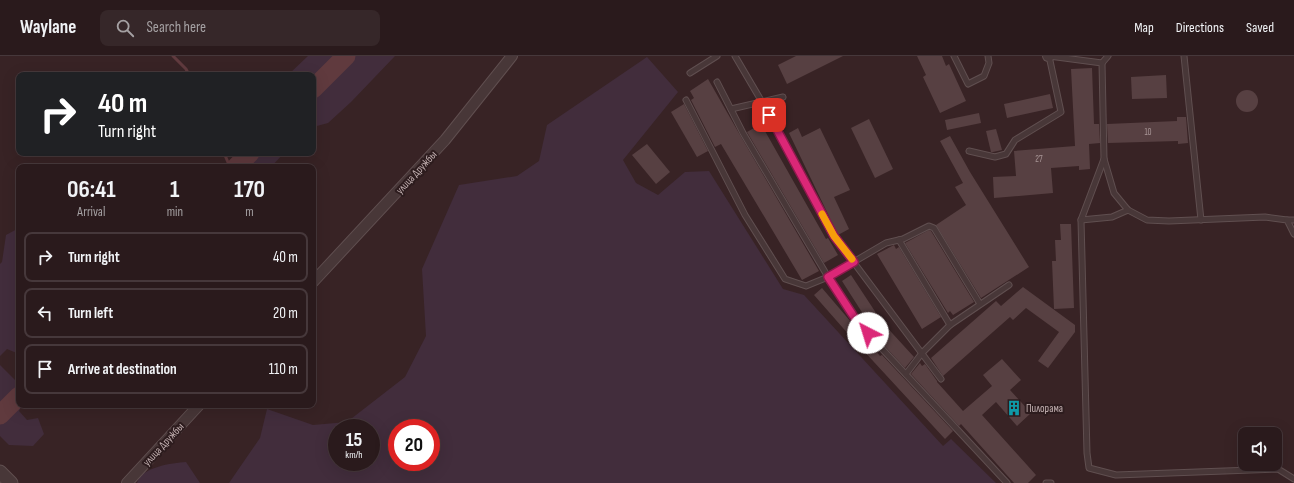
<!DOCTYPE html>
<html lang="en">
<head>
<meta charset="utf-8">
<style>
  body { margin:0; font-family:"Sofia Sans Condensed",sans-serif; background:#362729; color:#f1f3f6; height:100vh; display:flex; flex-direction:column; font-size:15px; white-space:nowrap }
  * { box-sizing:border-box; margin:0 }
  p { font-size:13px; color:#a5a1a3 }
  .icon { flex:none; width:22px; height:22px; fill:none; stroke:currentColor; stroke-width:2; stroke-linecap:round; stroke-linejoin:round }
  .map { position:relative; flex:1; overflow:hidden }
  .details { position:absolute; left:16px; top:108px; width:300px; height:244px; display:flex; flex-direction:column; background:#2a1a1c; border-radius:8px; box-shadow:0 4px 16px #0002,0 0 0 1px #46383b }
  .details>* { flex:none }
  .hud { position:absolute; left:16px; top:16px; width:300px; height:84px; border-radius:8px; box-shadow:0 4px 16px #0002,0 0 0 1px #46383b; background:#202124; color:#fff; overflow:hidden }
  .tools { position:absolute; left:1238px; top:371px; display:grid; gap:8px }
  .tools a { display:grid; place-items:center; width:44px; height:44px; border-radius:8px; background:#2a1a1c; box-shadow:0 4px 16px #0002,0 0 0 1px #46383b; font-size:20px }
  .speed { position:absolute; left:328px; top:363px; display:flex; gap:8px; font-size:20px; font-weight:700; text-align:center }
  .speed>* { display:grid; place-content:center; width:52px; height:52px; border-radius:50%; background:#2a1a1c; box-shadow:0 4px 16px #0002,0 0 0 1px #46383b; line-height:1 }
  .speed small { font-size:10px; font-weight:400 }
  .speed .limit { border:6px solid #d22; background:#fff; color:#111 }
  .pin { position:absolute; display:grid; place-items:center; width:34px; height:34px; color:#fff; margin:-17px; border-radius:8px; box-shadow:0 2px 6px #0006 }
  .me { position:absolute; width:44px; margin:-22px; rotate:320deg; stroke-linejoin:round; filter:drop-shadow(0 0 3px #0008) }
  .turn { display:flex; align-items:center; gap:14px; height:84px; padding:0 16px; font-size:18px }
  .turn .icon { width:52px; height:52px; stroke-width:2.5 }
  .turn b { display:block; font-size:28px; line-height:34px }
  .eta { display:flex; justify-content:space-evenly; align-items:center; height:68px; text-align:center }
  .eta b { font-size:24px; font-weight:700; line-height:28px }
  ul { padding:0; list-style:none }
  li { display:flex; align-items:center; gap:12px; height:50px; margin:0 8px 6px; padding:0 8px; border:2px solid #46383b; border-radius:8px }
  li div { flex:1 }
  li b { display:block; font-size:15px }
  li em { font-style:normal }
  header { display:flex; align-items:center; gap:24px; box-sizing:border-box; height:56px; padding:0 20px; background:#2a1a1c; border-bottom:1px solid #46383b }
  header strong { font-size:19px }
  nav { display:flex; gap:22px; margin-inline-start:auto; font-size:14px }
  .search { width:280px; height:36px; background:#362729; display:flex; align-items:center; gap:10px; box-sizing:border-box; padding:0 14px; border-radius:8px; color:#a5a1a3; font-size:15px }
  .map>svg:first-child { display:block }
  .green { fill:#422d3c; fill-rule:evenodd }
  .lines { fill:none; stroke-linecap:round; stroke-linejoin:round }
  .stream { stroke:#603a3e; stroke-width:3 }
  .river { stroke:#603a3e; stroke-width:19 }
  .building { fill:#574042 }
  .service-casing { stroke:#604f50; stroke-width:7 }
  .minor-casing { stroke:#604f50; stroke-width:12 }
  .tertiary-casing { stroke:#604f50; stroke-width:15 }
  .service { stroke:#483738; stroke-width:5 }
  .minor { stroke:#483738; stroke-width:10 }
  .tertiary { stroke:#483738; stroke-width:13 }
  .route-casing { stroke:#8e194d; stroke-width:10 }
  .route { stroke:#db2777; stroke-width:7 }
  .slow { stroke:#f59e0b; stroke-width:7 }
  .labels { text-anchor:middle; stroke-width:4; stroke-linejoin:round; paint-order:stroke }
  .number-label { font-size:9px; fill:#a99697 }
  .street-label { font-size:11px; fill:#c4b2b3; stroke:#2d1c1e }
  .poi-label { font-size:11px; fill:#c4b2b3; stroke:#2d1c1e; text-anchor:start }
</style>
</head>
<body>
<header>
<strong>Waylane</strong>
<div class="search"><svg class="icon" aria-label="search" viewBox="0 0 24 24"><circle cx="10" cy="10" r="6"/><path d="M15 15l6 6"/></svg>Search here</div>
<nav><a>Map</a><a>Directions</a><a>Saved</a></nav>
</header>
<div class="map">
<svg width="1294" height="427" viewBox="0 0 1294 427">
  <rect width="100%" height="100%" fill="#382325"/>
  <g class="green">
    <path d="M308 0H395L351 46 328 67 313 71V19H288Z"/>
    <path d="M647 1 678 36 623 104 636 127 658 139 685 116 709 115 783 233 804 239 943 390 951 383 996 427H229L260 382 267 353 313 369 347 366 405 321 426 280 422 213 459 129 517 120 539 105 547 69ZM337 372H371V406H337ZM397 372H431V406H397Z"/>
    <path d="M243 97H284L271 111H230Z"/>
    <path d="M19 172V298L7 293 0 300V208L2 206 6 179Z"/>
    <path d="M0 309 16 325 19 321V349H22L19 355 27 364 38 362 44 378 33 390 9 389 0 380Z"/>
    <path d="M186 406 200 427H137C141 411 172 407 186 406Z"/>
  </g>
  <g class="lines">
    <g class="stream">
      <path d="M173 0 186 13 189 19"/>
      <path d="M224 97 230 111"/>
    </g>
    <g class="river">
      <path d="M313 33 346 0"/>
      <path d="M236 111 250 97"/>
      <path d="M0 359 19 340"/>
    </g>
  </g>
  <g class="building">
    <path d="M796 0H843L787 28 778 9Z"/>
    <path d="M917 0H942L946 10 949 8 966 45 940 57 923 21 926 19Z"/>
    <path d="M1092 12 1094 68H1099L1100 87 1089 88 1090 113 1079 114V110L1051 112 1053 137 994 142 993 121 1016 120 1014 95 1075 90 1071 13Z"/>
    <path d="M1166 19 1167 42 1132 43 1131 21Z"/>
    <path d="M708 23 740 79 819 215 802 224 721 88 715 91 691 44 694 42 690 35Z"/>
    <circle cx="1247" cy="45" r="11"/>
    <path d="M1050 38 1053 52 1007 62 1004 48Z"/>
    <path d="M684 48 708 95 697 101 671 56Z"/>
    <path d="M979 57 981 67 947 74 945 64Z"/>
    <path d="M1177 61H1186L1188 87 1178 88V85L1108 87 1107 68 1177 65Z"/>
    <path d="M869 63 893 113 875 122 851 72Z"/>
    <path d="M761 68 826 183 828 182 838 199 824 207 747 76Z"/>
    <path d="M798 72 802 81 820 72 850 134 834 141 849 173 838 179 789 77Z"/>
    <path d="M996 73 1002 94 993 96H991L986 75Z"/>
    <path d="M950 80 970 116 1029 211 981 242 936 169 966 149 955 131 963 127 940 85Z"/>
    <path d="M647 88 670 116 656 128 632 99Z"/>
    <path d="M1060 168H1071L1074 252 1054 253 1052 205H1056L1055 184H1061Z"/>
    <path d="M929 174 931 175 974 246 953 259 950 255 948 257 905 187Z"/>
    <path d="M894 189 896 193 899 191 941 261 922 273 877 198Z"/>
    <path d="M851 219 882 266 914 301 905 312 881 286 842 225Z"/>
    <path d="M1023 231 1075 269V276L1048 312 1038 305 1059 276 1026 252 1013 264 1010 261 943 320 931 302 996 245 1001 250Z"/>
    <path d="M822 232 880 300 882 299 953 375 945 383 850 280 814 239Z"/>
    <path d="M1002 303 1021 324 1010 334 1031 357 1017 370 996 346 982 359 1036 419 1028 427H1014L961 368 959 370 911 318 920 307 922 310 925 308 937 325V326L963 355 992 330 983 319Z"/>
  </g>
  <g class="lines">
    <defs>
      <g id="service">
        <path d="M735 0 762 46 834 180 941 323"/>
        <path d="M954 0 968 28 984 20 989 7 988 0"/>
        <path d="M1184 0 1201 164"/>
        <path d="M1102 7 1108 0"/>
        <path d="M690 17 717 0"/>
        <path d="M717 26 743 77 828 221 858 267 1007 427"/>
        <path d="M686 44 745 159 785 223 806 230 828 221 886 187 903 183 929 170 934 172 980 248"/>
        <path d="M731 53 783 41"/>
        <path d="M969 95 995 101 1006 98 1015 84 1061 56 1049 0 1102 7 1104 103 1114 137 1128 154 1147 164 1169 165 1265 161 1287 164 1294 178"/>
        <path d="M1104 103 1081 164 1087 397 1089 412 1116 419 1278 413 1294 423"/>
        <path d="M1081 164 1112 161 1128 154"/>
        <path d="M1287 164H1294"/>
        <path d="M899 184 950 269"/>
        <path d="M906 318 922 297 950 269 1009 229"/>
        <path d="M1046 427H1051"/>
      </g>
      <g id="minor">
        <path d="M1048 0H1049"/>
        <path d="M313 226 445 84 512 0"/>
        <path d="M127 427 199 349"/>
      </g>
      <path id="tertiary" d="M0 416 11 427"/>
    </defs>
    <use href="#service" class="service-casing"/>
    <use href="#minor" class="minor-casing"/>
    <use href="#tertiary" class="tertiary-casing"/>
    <use href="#service" class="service"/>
    <use href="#minor" class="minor"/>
    <use href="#tertiary" class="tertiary"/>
  </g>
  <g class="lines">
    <defs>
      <path id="route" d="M769 59 834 180 854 206 828 221 858 267 868 277"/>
    </defs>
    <use href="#route" class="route-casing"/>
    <use href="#route" class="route"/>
    <path class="slow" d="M822 158 834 180 852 203"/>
  </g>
  <defs>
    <symbol id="building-bare" viewBox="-9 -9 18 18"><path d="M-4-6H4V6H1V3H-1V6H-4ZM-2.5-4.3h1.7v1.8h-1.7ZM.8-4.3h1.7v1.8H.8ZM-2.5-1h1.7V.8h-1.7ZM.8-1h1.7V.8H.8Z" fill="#0f9aa8" stroke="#2d1c1e" stroke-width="2.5" paint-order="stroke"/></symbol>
  </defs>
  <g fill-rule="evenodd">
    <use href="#building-bare" x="1003" y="341" width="22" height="22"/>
  </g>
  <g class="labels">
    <g class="number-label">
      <text x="1148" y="79">10</text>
      <text x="1039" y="106">27</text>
    </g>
    <g class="street-label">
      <text transform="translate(416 116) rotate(-47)" y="4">улица Дружбы</text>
      <text transform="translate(163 388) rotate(-47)" y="4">улица Дружбы</text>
    </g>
    <g class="poi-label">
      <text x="1026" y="356">Пилорама</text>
    </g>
  </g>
</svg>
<div class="tools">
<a><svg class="icon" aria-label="sound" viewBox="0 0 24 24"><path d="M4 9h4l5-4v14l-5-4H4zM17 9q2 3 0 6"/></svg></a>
</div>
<div class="speed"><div>15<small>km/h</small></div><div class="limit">20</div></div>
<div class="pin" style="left:769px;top:59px;background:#d93025"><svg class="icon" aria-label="arrive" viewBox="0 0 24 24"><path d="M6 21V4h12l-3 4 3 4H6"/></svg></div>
<svg class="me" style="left:868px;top:277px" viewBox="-20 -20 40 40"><circle r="19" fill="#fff"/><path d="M0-13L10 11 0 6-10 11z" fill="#db2777"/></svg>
<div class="hud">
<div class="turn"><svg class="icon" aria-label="right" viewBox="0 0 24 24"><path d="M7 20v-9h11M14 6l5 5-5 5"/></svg><div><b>40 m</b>Turn right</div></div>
</div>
<section class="details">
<div class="eta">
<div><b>06:41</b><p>Arrival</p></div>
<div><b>1</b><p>min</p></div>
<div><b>170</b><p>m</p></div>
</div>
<ul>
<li><svg class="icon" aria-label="right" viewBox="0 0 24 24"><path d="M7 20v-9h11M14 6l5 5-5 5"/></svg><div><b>Turn right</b></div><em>40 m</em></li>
<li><svg class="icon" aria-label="left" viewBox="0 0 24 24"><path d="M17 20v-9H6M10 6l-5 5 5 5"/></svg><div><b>Turn left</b></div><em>20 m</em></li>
<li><svg class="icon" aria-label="arrive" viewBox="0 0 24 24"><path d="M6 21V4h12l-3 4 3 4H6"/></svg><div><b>Arrive at destination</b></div><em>110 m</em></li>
</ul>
</section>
</div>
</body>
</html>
